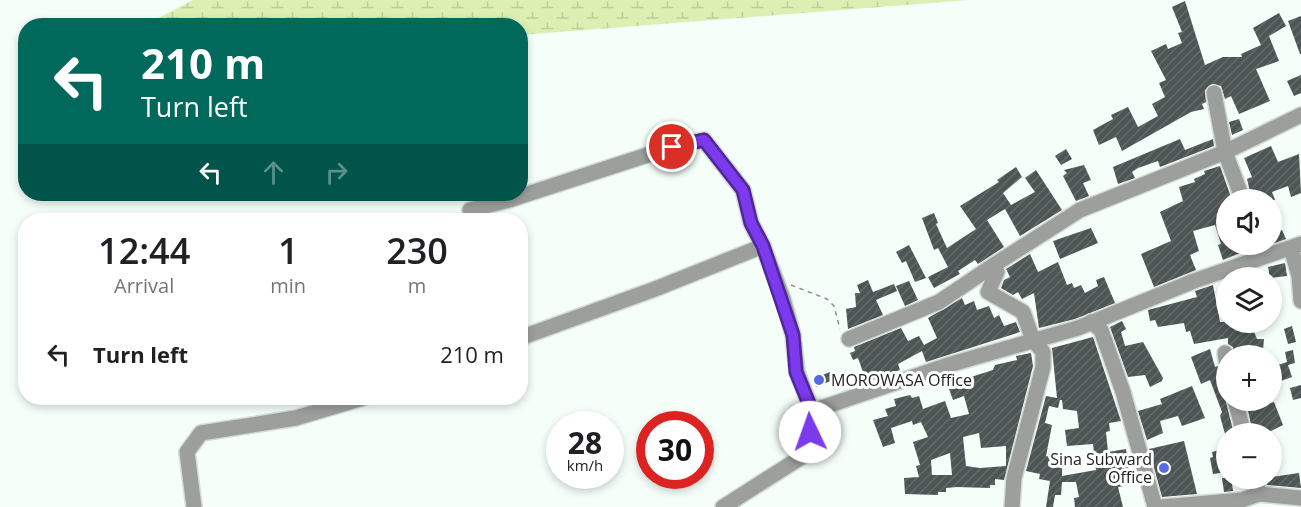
<!DOCTYPE html>
<html lang="en">
<head>
<meta charset="utf-8">
<style>
  body { margin:0; font-family:"Open Sans",sans-serif; background:#f6f6f6; color:#202124; height:100vh; display:flex; flex-direction:column; font-size:22px; white-space:nowrap }
  * { box-sizing:border-box; margin:0 }
  p { font-size:20px; color:#757577 }
  .icon { flex:none; width:33px; height:33px; fill:none; stroke:currentColor; stroke-width:2; stroke-linecap:round; stroke-linejoin:round }
  .map { position:relative; flex:1; overflow:hidden }
  .details { position:absolute; left:18px; top:213px; width:510px; height:192px; display:flex; flex-direction:column; background:#fff; border-radius:24px; box-shadow:0 3px 9px #0003 }
  .details>* { flex:none }
  .guide { position:absolute; left:18px; top:18px; width:510px; height:183px; border-radius:24px; box-shadow:0 3px 9px #0003; background:#00695c; color:#fff; overflow:hidden }
  .tools { position:absolute; left:1216px; top:189px; display:grid; gap:12px }
  .tools a { display:grid; place-items:center; width:66px; height:66px; border-radius:50%; background:#fff; box-shadow:0 3px 9px #0003; font-size:30px }
  .speed { position:absolute; left:546px; top:411px; display:flex; gap:12px; font-size:30px; font-weight:700; text-align:center }
  .speed>* { display:grid; place-content:center; width:78px; height:78px; border-radius:50%; background:#fff; box-shadow:0 3px 9px #0003; line-height:1 }
  .speed small { font-size:15px; font-weight:400 }
  .speed .limit { border:9px solid #d22; background:#fff; color:#111 }
  .pin { position:absolute; display:grid; place-items:center; width:51px; height:51px; color:#fff; margin:-26px; border:3px solid #fff; border-radius:50%; box-shadow:0 2px 6px #0007 }
  .me { position:absolute; width:66px; margin:-33px; rotate:357deg; stroke-linejoin:round; filter:drop-shadow(0 0 4px #0008) }
  .turn { display:flex; align-items:center; gap:21px; height:126px; padding:0 24px; font-size:27px }
  .turn .icon { width:78px; height:78px; stroke-width:2.5 }
  .turn b { display:block; font-size:42px; line-height:51px }
  .lanes { display:flex; align-items:center; height:57px; padding:0 24px; background:#0003; justify-content:center; gap:30px; direction:ltr }
  .lanes .off { opacity:.35 }
  .eta { display:flex; justify-content:space-evenly; align-items:center; height:102px; text-align:center }
  .eta b { font-size:36px; font-weight:600; line-height:42px }
  ul { padding:0; list-style:none }
  li { display:flex; align-items:center; gap:18px; height:78px; padding:0 24px }
  li div { flex:1 }
  li b { display:block; font-size:22px }
  li em { font-style:normal }
  .map>svg:first-child { display:block }
  .wetland { fill:url(#wetland-marsh) }
  .building { fill:url(#building-hatch); fill-rule:evenodd }
  .lines { fill:none; stroke-linecap:round; stroke-linejoin:round }
  .minor-casing { stroke:#d3dbd7; stroke-width:18 }
  .path { stroke:#8b918e; stroke-width:1.5; stroke-dasharray:4.5 4.5; stroke-linecap:butt }
  .minor { stroke:#9c9f9c; stroke-width:15 }
  .route-casing { stroke:#51269a; stroke-width:15 }
  .route { stroke:#7c3aed; stroke-width:10 }
  .poi-dot { fill:#556be1; stroke:#fff; stroke-width:2 }
  .labels { text-anchor:middle; stroke-width:6; stroke-linejoin:round; paint-order:stroke }
  .poi-label { font-size:16px; fill:#202322; stroke:#fff; text-anchor:start }
</style>
</head>
<body>
<div class="map">
<svg width="1301" height="507" viewBox="0 0 1301 507">
  <defs>
    <pattern id="wetland-marsh" width="20" height="14" patternUnits="userSpaceOnUse" patternTransform="scale(1.5)"><rect width="20" height="14" fill="#ddf0b4"/><path d="M1 5h8M5 5V1M11 12h8M15 12V8" fill="none" stroke="#bdce9a"/></pattern>
    <pattern id="building-hatch" width="6" height="6" patternUnits="userSpaceOnUse" patternTransform="scale(1.5)"><rect width="6" height="6" fill="#4e5655"/><path d="M-1 1l2-2M0 6l6-6M5 7l2-2" fill="none" stroke="#646b6a"/></pattern>
  </defs>
  <rect width="100%" height="100%" fill="#f5fef9"/>
  <path class="wetland" d="M193 0H969L521 35 520 26 145 25Z"/>
  <g class="building">
    <path d="M1185 1 1205 65 1223 57H1242L1241 54 1261 45 1253 28 1279 13 1286 26 1269 36 1279 61 1256 69 1270 101 1239 114 1231 96 1225 99 1221 86 1212 84 1205 90 1206 102 1202 104 1204 109 1191 112 1122 151 1116 137 1099 145 1093 130 1113 119 1111 115 1128 107 1138 127 1158 116 1152 104 1165 97 1159 83 1166 80 1151 51 1166 44 1168 49 1182 43 1178 33 1182 32 1172 7Z"/>
    <path d="M1301 16V54H1300L1288 21Z"/>
    <path d="M1301 75V93L1294 96 1287 81Z"/>
    <path d="M1239 119 1243 130 1232 135 1229 122Z"/>
    <path d="M1180 139 1185 150 1213 139 1214 146 1160 167 1158 161 1138 168 1132 172 1135 178 1118 184 1113 167Z"/>
    <path d="M1271 146 1278 162 1299 154 1301 193 1291 197 1288 186 1272 192 1275 200H1252L1247 179 1252 177 1244 158Z"/>
    <path d="M1066 149 1072 159 1061 165 1055 156Z"/>
    <path d="M1084 165 1091 180 1083 183 1089 196 1076 201 1063 176 1067 173 1064 170Z"/>
    <path d="M1220 166 1232 200H1227V244H1243L1245 251 1223 260 1218 245 1221 244 1215 225 1193 231 1199 251 1190 255 1196 270 1154 287 1141 254 1171 241 1160 212 1183 201 1179 187 1195 182 1194 179 1205 174 1204 171Z"/>
    <path d="M1016 167 1022 177 1003 193 1011 205 1035 192 1025 178 1036 170 1062 210 1020 236 1005 209 1000 212 987 220 1004 247 978 264 975 260 958 271 960 274 934 288 928 277 948 267 938 248 934 250 922 218 934 213 938 223 936 224 947 248 976 229 960 206 999 182 997 180Z"/>
    <path d="M1091 228 1098 243 1060 259 1053 241Z"/>
    <path d="M1282 230 1286 239 1272 244V234Z"/>
    <path d="M909 245 926 278 915 282 906 261 902 263 896 252Z"/>
    <path d="M1030 254 1038 272 1058 262 1067 285 1072 283 1074 288 1081 285 1085 293 1098 286 1096 280 1104 277 1115 303 1075 319 1039 328 1034 293 1022 299 1018 292 1013 295 1001 288 1004 280 1010 277 1006 269Z"/>
    <path d="M1285 263 1287 276 1270 278 1268 267Z"/>
    <path d="M868 280 873 292 894 284 897 291 876 300 883 315 848 329 846 309 856 307 855 293H860L857 285Z"/>
    <path d="M909 281 918 300 905 306 896 286Z"/>
    <path d="M1213 285 1220 322H1250L1257 339H1264L1263 350H1247L1248 356H1235L1233 347 1228 344V338L1194 344 1190 331 1186 332 1184 323 1158 327 1155 320 1150 321 1148 310 1197 297 1195 291Z"/>
    <path d="M962 298 965 305 974 301 977 310 989 306 994 318 999 315 1004 326 1016 322 1020 332 926 362 922 351 898 364 900 370 855 386 853 379 864 375 858 358 853 360 850 353 855 351 854 347 901 328 908 341 919 336 924 345 937 338 928 318Z"/>
    <path d="M1122 321 1126 329 1121 332 1125 346 1143 342 1163 378 1162 381 1150 387 1145 375 1128 377 1110 327Z"/>
    <path d="M1292 326 1296 342 1288 344 1284 329Z"/>
    <path d="M1093 337 1121 421 1109 423 1110 431 1106 432 1108 452 1126 449 1129 473 1131 472 1134 484 1118 487 1123 507H1075L1074 498 1079 497 1076 482H1062L1061 495H1055L1053 507H1046L1050 481 1039 479 1040 474 1026 471 1046 396 1057 398 1052 348ZM1060 400H1062L1063 409 1077 411 1079 428 1065 430 1067 446 1093 444 1096 470 1062 476V467H1050L1051 457 1046 456 1052 425 1045 423 1049 406 1058 408Z"/>
    <path d="M1210 349 1215 367 1218 366 1224 373 1227 382 1226 402 1234 434H1225L1220 416 1222 412 1210 380 1201 384 1191 357Z"/>
    <path d="M1293 350 1295 363 1288 365 1292 377 1272 384V367L1287 362 1285 352Z"/>
    <path d="M1031 353 1033 366 1004 480 995 479V485H990V488L957 487 946 488V492H938V495L905 494 904 478 919 477 916 466 920 465 913 442 928 437 921 422 913 425 912 421 891 428 895 443 883 447 873 420 888 416 885 409 896 406 894 399 910 395 912 398 919 396 923 409 945 401 951 418 969 414 964 396 953 400 949 389 972 381 971 377 993 370 995 365 1017 360 1016 356ZM979 433 981 448 1006 446V466L980 468 966 466 963 437ZM950 453 952 475H932L931 460Z"/>
    <path d="M830 372 833 380 816 387 813 379Z"/>
    <path d="M1301 385V398L1293 400 1290 388Z"/>
    <path d="M1192 386 1205 418 1182 426 1178 416 1160 421 1163 433 1147 440 1138 411 1162 404 1160 399Z"/>
    <path d="M1274 402 1283 425 1265 434H1253L1247 406 1253 404 1254 408Z"/>
    <path d="M1184 441 1197 494 1162 497 1149 449Z"/>
    <path d="M1219 450 1223 461 1227 460V472L1213 474 1210 458 1213 457 1212 452Z"/>
    <path d="M1299 473 1301 488 1267 485 1265 478Z"/>
    <path d="M1222 478H1231L1233 491 1224 492Z"/>
  </g>
  <g class="lines">
    <defs>
      <g id="minor">
        <path d="M1214 93 1225 152 1243 200"/>
        <path d="M470 210 509 200 672 147 704 140 743 190 751 223 763 246 783 299 793 335 797 372 812 411 948 365 1078 328 1194 281 1301 244"/>
        <path d="M1291 248 1299 276 1301 301"/>
        <path d="M1091 322 1101 330 1123 392 1155 507"/>
        <path d="M520 338 655 289 763 246"/>
        <path d="M849 339 939 302 994 265"/>
        <path d="M1225 353 1227 364"/>
        <path d="M1235 400 1244 434"/>
        <path d="M1255 478 1259 494"/>
        <path d="M194 507 187 452 201 433 296 418 363 398"/>
        <path d="M723 507 808 453 812 411"/>
        <path d="M1012 507 1014 478 1043 367V352L1033 340 1023 312 988 292 997 272 994 265 1080 210 1225 152 1301 115"/>
        <path d="M1161 507 1242 500 1259 494 1301 498"/>
      </g>
    </defs>
    <use href="#minor" class="minor-casing"/>
    <path class="path" d="M791 285 827 299 834 306 840 329"/>
    <use href="#minor" class="minor"/>
  </g>
  <g class="lines">
    <defs>
      <path id="route" d="M672 147 704 140 743 190 751 223 763 246 793 335 796 372 812 411 810 432"/>
    </defs>
    <use href="#route" class="route-casing"/>
    <use href="#route" class="route"/>
  </g>
  <g class="poi-dot">
    <circle cx="819" cy="380" r="6"/>
    <circle cx="1164" cy="468" r="6"/>
  </g>
  <g class="labels">
    <g class="poi-label">
      <text x="831" y="386">MOROWASA Office</text>
      <text x="1152" y="465" text-anchor="end">Sina Subward<tspan x="1152" dy="18">Office</tspan></text>
    </g>
  </g>
</svg>
<div class="tools">
<a><svg class="icon" aria-label="sound" viewBox="0 0 24 24"><path d="M4 9h4l5-4v14l-5-4H4zM17 9q2 3 0 6"/></svg></a>
<a><svg class="icon" aria-label="layers" viewBox="0 0 24 24"><path d="M12 4l9 5-9 5-9-5zM3 14l9 5 9-5"/></svg></a>
<a>+</a>
<a>−</a>
</div>
<div class="speed"><div>28<small>km/h</small></div><div class="limit">30</div></div>
<div class="pin" style="left:672px;top:147px;background:#d93025"><svg class="icon" aria-label="arrive" viewBox="0 0 24 24"><path d="M6 21V4h12l-3 4 3 4H6"/></svg></div>
<svg class="me" style="left:810px;top:432px" viewBox="-20 -20 40 40"><circle r="19" fill="#fff"/><path d="M0-13L10 11 0 6-10 11z" fill="#7c3aed"/></svg>
<div class="guide">
<div class="turn"><svg class="icon" aria-label="left" viewBox="0 0 24 24"><path d="M17 20v-9H6M10 6l-5 5 5 5"/></svg><div><b>210 m</b>Turn left</div></div>
<div class="lanes"><svg class="icon" aria-label="left" viewBox="0 0 24 24"><path d="M17 20v-9H6M10 6l-5 5 5 5"/></svg><svg class="icon off" aria-label="ahead" viewBox="0 0 24 24"><path d="M12 20V5M6 11l6-6 6 6"/></svg><svg class="icon off" aria-label="right" viewBox="0 0 24 24"><path d="M7 20v-9h11M14 6l5 5-5 5"/></svg></div>
</div>
<section class="details">
<div class="eta">
<div><b>12:44</b><p>Arrival</p></div>
<div><b>1</b><p>min</p></div>
<div><b>230</b><p>m</p></div>
</div>
<ul>
<li><svg class="icon" aria-label="left" viewBox="0 0 24 24"><path d="M17 20v-9H6M10 6l-5 5 5 5"/></svg><div><b>Turn left</b></div><em>210 m</em></li>
</ul>
</section>
</div>
</body>
</html>
